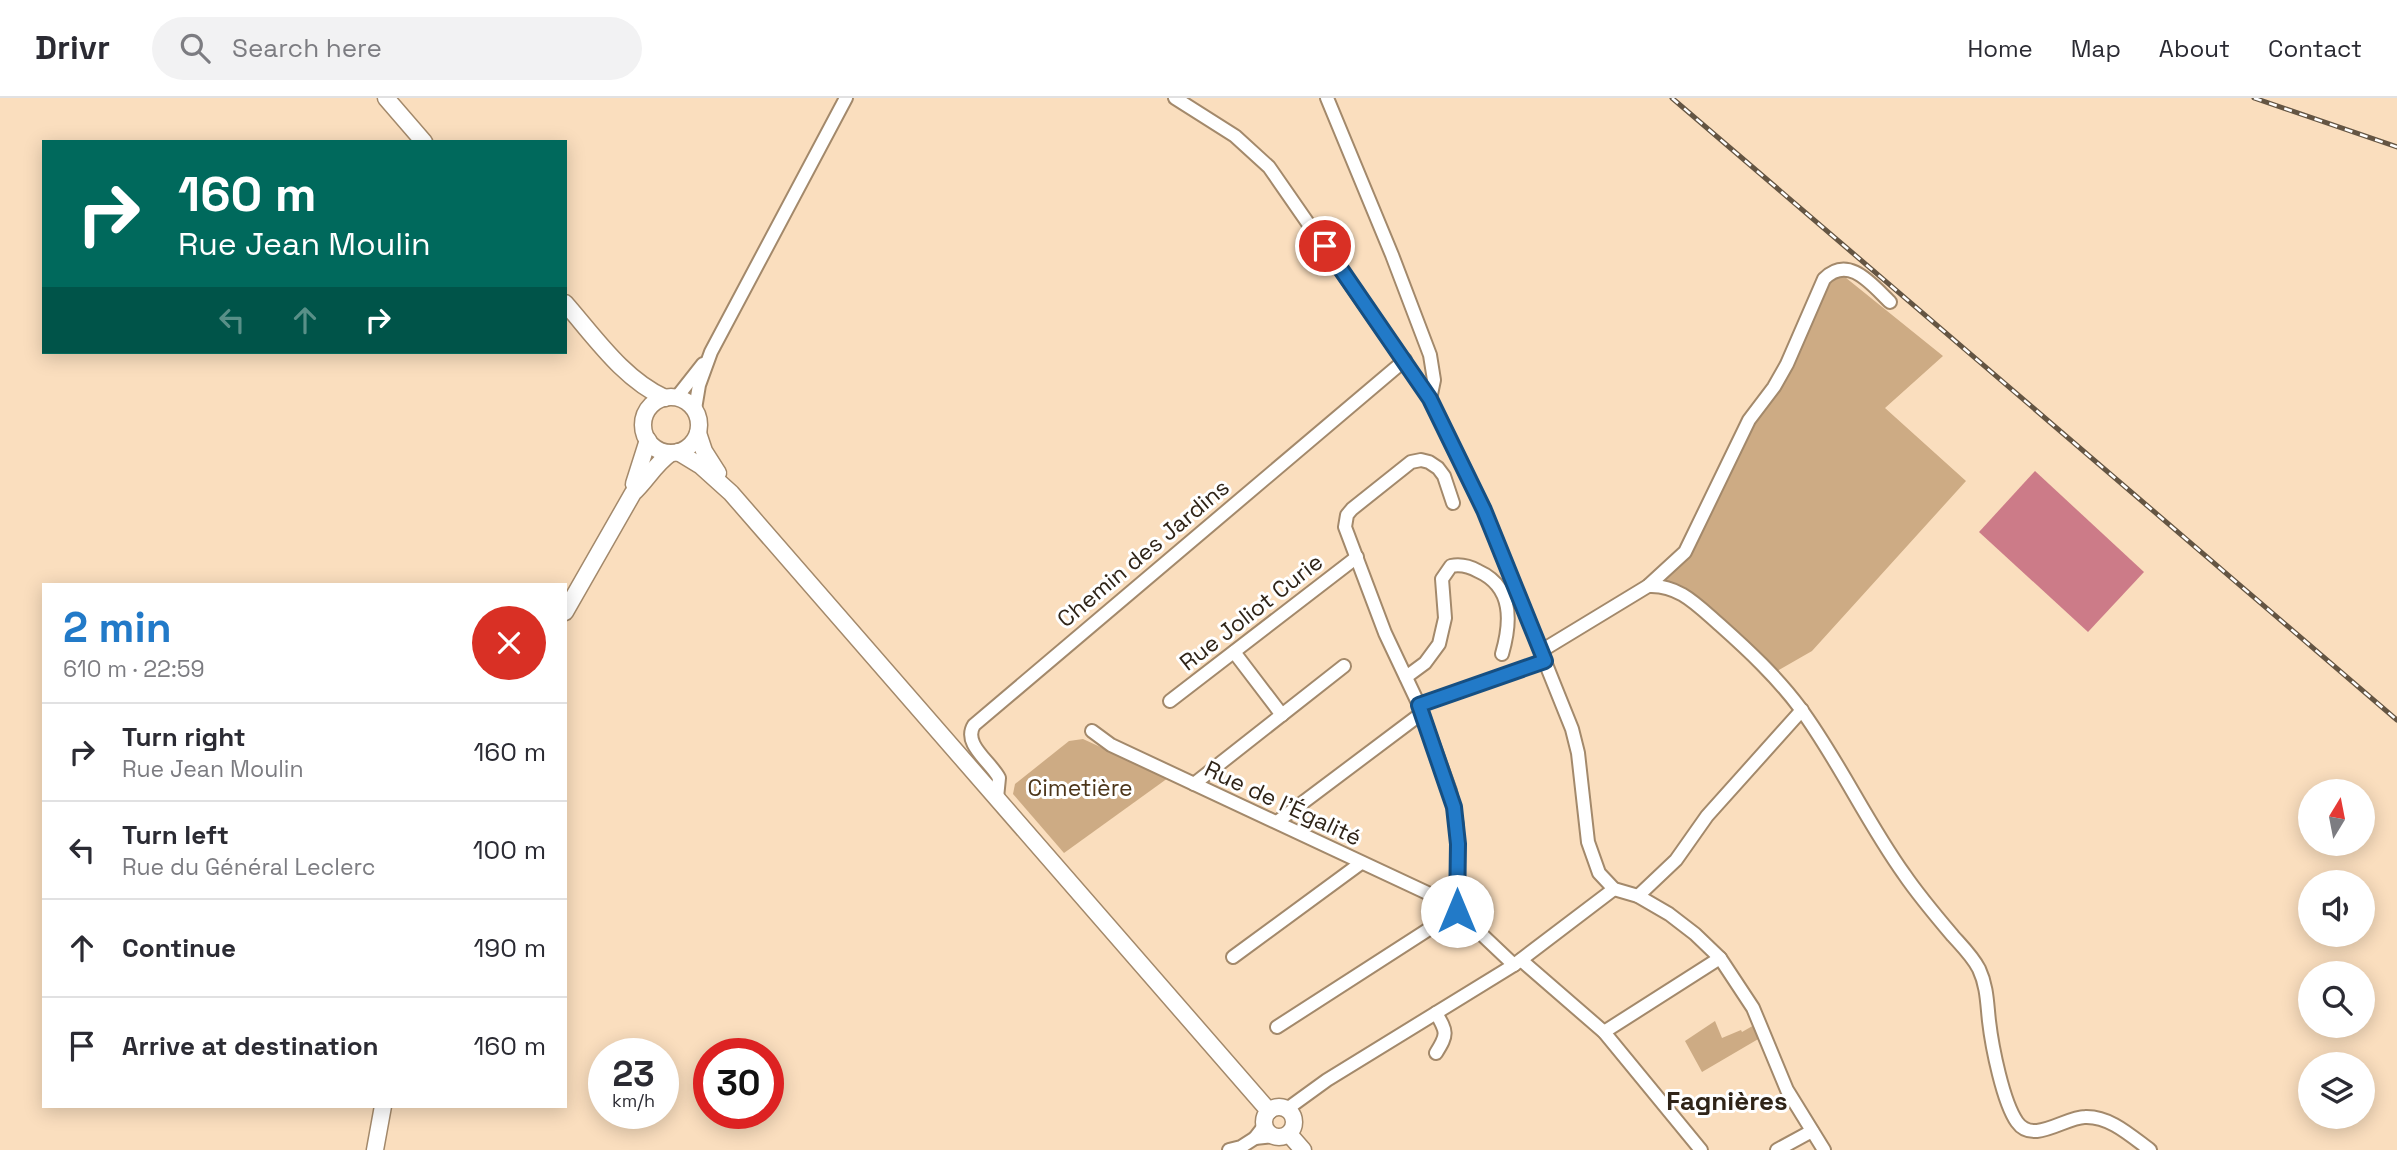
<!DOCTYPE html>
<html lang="en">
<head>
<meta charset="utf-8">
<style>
  body { margin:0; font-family:"Space Grotesk",sans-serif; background:#f2f2f3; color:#2b2b33; height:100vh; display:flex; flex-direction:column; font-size:26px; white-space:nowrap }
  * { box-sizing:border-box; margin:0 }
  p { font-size:23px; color:#7c7c81 }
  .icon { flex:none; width:38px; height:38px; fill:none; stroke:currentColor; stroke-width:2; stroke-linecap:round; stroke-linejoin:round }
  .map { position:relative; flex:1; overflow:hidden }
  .sheet { position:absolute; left:42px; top:485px; width:525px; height:525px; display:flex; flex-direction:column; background:#fff; border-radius:0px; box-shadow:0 4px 18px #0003 }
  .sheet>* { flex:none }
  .guide { position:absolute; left:42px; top:42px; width:525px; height:214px; border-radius:0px; box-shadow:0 4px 18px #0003; background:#00695c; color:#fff; overflow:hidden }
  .needle { width:46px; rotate:10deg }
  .fabs { position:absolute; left:2298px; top:681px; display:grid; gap:14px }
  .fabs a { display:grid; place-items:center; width:77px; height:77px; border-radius:50%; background:#fff; box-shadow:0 4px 18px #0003; font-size:35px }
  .speed { position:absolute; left:588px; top:940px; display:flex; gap:14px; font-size:35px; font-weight:700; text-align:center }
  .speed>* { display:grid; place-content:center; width:91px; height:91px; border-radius:50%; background:#fff; box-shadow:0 4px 18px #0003; line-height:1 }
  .speed small { font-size:18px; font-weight:400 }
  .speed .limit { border:10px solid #d22; background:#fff; color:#111 }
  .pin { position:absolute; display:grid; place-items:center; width:60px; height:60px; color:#fff; margin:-30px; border:4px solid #fff; border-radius:50%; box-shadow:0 2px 7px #0007 }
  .me { position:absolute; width:77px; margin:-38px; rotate:0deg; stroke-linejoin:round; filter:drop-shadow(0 0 5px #0008) }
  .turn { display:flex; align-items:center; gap:24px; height:147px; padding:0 21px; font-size:32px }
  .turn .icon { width:91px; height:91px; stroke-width:2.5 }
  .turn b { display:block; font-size:49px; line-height:60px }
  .lanes { display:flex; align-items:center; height:66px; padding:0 21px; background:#0003; justify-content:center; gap:35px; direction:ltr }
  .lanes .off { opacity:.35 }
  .round { display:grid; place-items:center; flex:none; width:74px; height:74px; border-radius:37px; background:#f2f2f3 }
  .head { display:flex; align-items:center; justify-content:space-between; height:119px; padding:0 21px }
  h1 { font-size:42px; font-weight:700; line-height:52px; color:#227ac8 }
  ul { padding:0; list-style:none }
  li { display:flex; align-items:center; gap:21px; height:98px; padding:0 21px; border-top:2px solid #e1e1e2 }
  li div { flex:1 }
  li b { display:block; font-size:26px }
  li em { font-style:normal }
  header { display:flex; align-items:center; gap:42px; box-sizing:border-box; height:98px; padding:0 35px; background:#fff; border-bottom:2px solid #e1e1e2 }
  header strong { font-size:33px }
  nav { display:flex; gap:38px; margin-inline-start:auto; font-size:24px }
  .search { width:490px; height:63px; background:#f2f2f3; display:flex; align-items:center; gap:18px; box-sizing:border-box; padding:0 24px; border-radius:38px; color:#7c7c81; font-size:26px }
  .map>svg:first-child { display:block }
  .green { fill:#cdab84 }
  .water { fill:#cc7b88 }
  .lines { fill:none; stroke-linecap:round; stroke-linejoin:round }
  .minor-casing { stroke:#a3896b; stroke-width:16 }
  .major-casing { stroke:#a3896b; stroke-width:19 }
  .minor { stroke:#fff; stroke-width:12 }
  .major { stroke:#fff; stroke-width:16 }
  .rail-casing { stroke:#645543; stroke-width:5 }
  .rail { stroke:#fff; stroke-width:2.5; stroke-dasharray:8; stroke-linecap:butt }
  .route-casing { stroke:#164f82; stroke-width:18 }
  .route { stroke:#227ac8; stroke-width:12 }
  .labels { text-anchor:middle; stroke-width:6; stroke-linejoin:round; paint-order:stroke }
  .street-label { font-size:23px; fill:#2f2418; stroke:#fff }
  .park-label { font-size:23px; fill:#4c3519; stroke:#fff }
  .quarter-label { font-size:26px; font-weight:bold; fill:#2f2418; stroke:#fff }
</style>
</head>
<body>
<header>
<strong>Drivr</strong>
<div class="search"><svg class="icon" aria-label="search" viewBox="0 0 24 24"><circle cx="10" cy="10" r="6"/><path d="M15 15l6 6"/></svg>Search here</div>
<nav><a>Home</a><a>Map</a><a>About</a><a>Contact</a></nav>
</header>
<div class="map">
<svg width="2397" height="1052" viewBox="0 0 2397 1052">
  <rect width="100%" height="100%" fill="#fadebe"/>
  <g class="green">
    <path d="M1830 167 1943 258 1885 310 1966 383 1812 553 1777 573 1661 487 1803 227Z"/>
    <path d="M1083 641 1168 680 1064 755 1013 696 1015 686 1069 643Z"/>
    <path d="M1715 923 1722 940 1741 932 1742 934 1756 926 1760 940 1702 974 1685 943Z"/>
  </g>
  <path class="water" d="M2035 373 2144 474 2088 534 1979 434Z"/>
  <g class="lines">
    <defs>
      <g id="minor">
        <path d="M1175 0 1235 38 1269 69 1430 301 1484 412 1572 631 1578 655 1588 744 1599 775 1614 791 1638 798 1669 816 1695 836 1720 860 1753 910 1787 992 1824 1052"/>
        <path d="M1327 0 1392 157 1430 257 1434 282 1430 301"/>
        <path d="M677 299 703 266"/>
        <path d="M695 311 699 287 711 254 846 0"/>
        <path d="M1453 405 1444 378 1438 370 1429 364 1421 362 1411 364 1352 411 1347 417 1345 429 1385 535 1419 607 1450 693 1457 727V813L1514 867"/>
        <path d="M1648 488C1679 486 1698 508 1720 527 1748 552 1777 579 1800 610 1839 663 1866 723 1904 776 1919 798 1936 818 1953 838 1962 848 1973 859 1979 871 1987 888 1987 905 1989 923 1992 949 2003 1004 2017 1024 2033 1047 2065 1019 2085 1019 2110 1018 2131 1038 2150 1052"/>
        <path d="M1541 553 1648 488 1685 454 1749 322 1774 289 1787 266 1824 181C1849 156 1872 187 1890 204"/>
        <path d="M1234 554 1282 617"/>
        <path d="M1406 579 1425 565 1439 546 1445 520 1442 481 1451 468C1461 466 1469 468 1478 473 1514 489 1511 525 1502 556"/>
        <path d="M1170 603 1357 459"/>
        <path d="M1419 607 1545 563"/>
        <path d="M1092 633 1111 647 1436 799 1457 813 1277 929"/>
        <path d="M1194 686 1344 568"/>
        <path d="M997 700 999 680C991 664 962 646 974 627L1405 262"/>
        <path d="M1277 724 1422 615"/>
        <path d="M1638 798 1676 762 1707 718 1802 612"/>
        <path d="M1233 859 1361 765"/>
        <path d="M1521 862 1604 934 1701 1052"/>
        <path d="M1436 915C1447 934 1448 936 1436 955"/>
        <path d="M1604 934 1720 860"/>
        <path d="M1287 1011 1327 982 1514 867 1614 791"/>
        <path d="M1265 1027 1255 1040 1274 1038"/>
        <path d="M1229 1052 1241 1049 1255 1040"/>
        <path d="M1777 1052 1812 1033"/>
      </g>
      <g id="major">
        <path d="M386 0 424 44"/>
        <path d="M565 205C594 238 623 281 665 300"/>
        <circle cx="671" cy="327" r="28"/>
        <path d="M698 335 704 353 718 375"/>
        <path d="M678 354 701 368 731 395 1269 1013"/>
        <path d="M634 386 648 342"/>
        <path d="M565 514 633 395C647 382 655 366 671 355"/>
        <circle cx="1279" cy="1024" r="15"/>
        <path d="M1289 1036 1303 1052"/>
        <path d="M375 1052 383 1008"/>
      </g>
    </defs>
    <use href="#minor" class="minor-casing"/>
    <use href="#major" class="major-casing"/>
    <use href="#minor" class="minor"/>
    <use href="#major" class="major"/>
    <defs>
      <g id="rail">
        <path d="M1672 0 2397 622"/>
        <path d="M2254 0 2397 49"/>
      </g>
    </defs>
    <use href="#rail" class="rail-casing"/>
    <use href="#rail" class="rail"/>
  </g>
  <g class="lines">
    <defs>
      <path id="route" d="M1325 148 1430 301 1484 412 1545 563 1419 607 1454 709 1458 746 1457 813"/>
    </defs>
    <use href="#route" class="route-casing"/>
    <use href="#route" class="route"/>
  </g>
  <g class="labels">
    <g class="street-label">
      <text transform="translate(1143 455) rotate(-40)" y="8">Chemin des Jardins</text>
      <text transform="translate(1251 514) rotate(-38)" y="8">Rue Joliot Curie</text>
      <text transform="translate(1283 705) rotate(25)" y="8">Rue de l'Égalité</text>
    </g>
    <g class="park-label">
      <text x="1080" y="698">Cimetière</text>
    </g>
    <g class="quarter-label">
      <text x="1727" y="1012">Fagnières</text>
    </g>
  </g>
</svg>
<div class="fabs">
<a><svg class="needle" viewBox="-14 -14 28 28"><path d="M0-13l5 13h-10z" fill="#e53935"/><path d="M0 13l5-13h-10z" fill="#7c7c81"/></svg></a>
<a><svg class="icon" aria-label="sound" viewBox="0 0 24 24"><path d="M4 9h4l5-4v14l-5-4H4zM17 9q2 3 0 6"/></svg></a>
<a><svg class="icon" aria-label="search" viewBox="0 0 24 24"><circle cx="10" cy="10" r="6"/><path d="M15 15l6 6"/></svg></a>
<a><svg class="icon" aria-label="layers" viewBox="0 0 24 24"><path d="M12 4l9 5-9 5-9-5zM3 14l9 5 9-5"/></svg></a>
</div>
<div class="speed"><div>23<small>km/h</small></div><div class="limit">30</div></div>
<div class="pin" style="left:1325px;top:148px;background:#d93025"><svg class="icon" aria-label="arrive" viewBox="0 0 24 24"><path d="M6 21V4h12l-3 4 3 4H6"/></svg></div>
<svg class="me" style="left:1457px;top:813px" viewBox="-20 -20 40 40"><circle r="19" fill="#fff"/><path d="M0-13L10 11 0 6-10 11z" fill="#227ac8"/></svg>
<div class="guide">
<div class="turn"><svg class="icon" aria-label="right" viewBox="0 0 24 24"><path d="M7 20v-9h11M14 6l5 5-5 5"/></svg><div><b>160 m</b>Rue Jean Moulin</div></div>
<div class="lanes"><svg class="icon off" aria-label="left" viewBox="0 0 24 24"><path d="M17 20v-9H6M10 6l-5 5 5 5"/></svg><svg class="icon off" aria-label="ahead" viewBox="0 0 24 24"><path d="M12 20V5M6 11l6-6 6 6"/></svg><svg class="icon" aria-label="right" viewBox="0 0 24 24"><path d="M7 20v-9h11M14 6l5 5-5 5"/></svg></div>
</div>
<section class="sheet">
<div class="head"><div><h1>2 min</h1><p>610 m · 22:59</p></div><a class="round" style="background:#d93025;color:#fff"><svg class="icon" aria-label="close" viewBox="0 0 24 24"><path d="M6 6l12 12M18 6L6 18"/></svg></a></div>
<ul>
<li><svg class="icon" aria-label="right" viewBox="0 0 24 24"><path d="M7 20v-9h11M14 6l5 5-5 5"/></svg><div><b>Turn right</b><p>Rue Jean Moulin</p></div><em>160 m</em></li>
<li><svg class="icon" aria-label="left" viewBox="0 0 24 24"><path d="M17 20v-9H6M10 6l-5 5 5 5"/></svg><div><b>Turn left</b><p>Rue du Général Leclerc</p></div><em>100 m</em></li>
<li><svg class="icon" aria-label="ahead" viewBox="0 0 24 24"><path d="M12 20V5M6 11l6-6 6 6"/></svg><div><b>Continue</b></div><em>190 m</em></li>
<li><svg class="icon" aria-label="arrive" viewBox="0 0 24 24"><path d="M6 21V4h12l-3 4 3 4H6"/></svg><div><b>Arrive at destination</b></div><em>160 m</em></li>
</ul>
</section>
</div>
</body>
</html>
